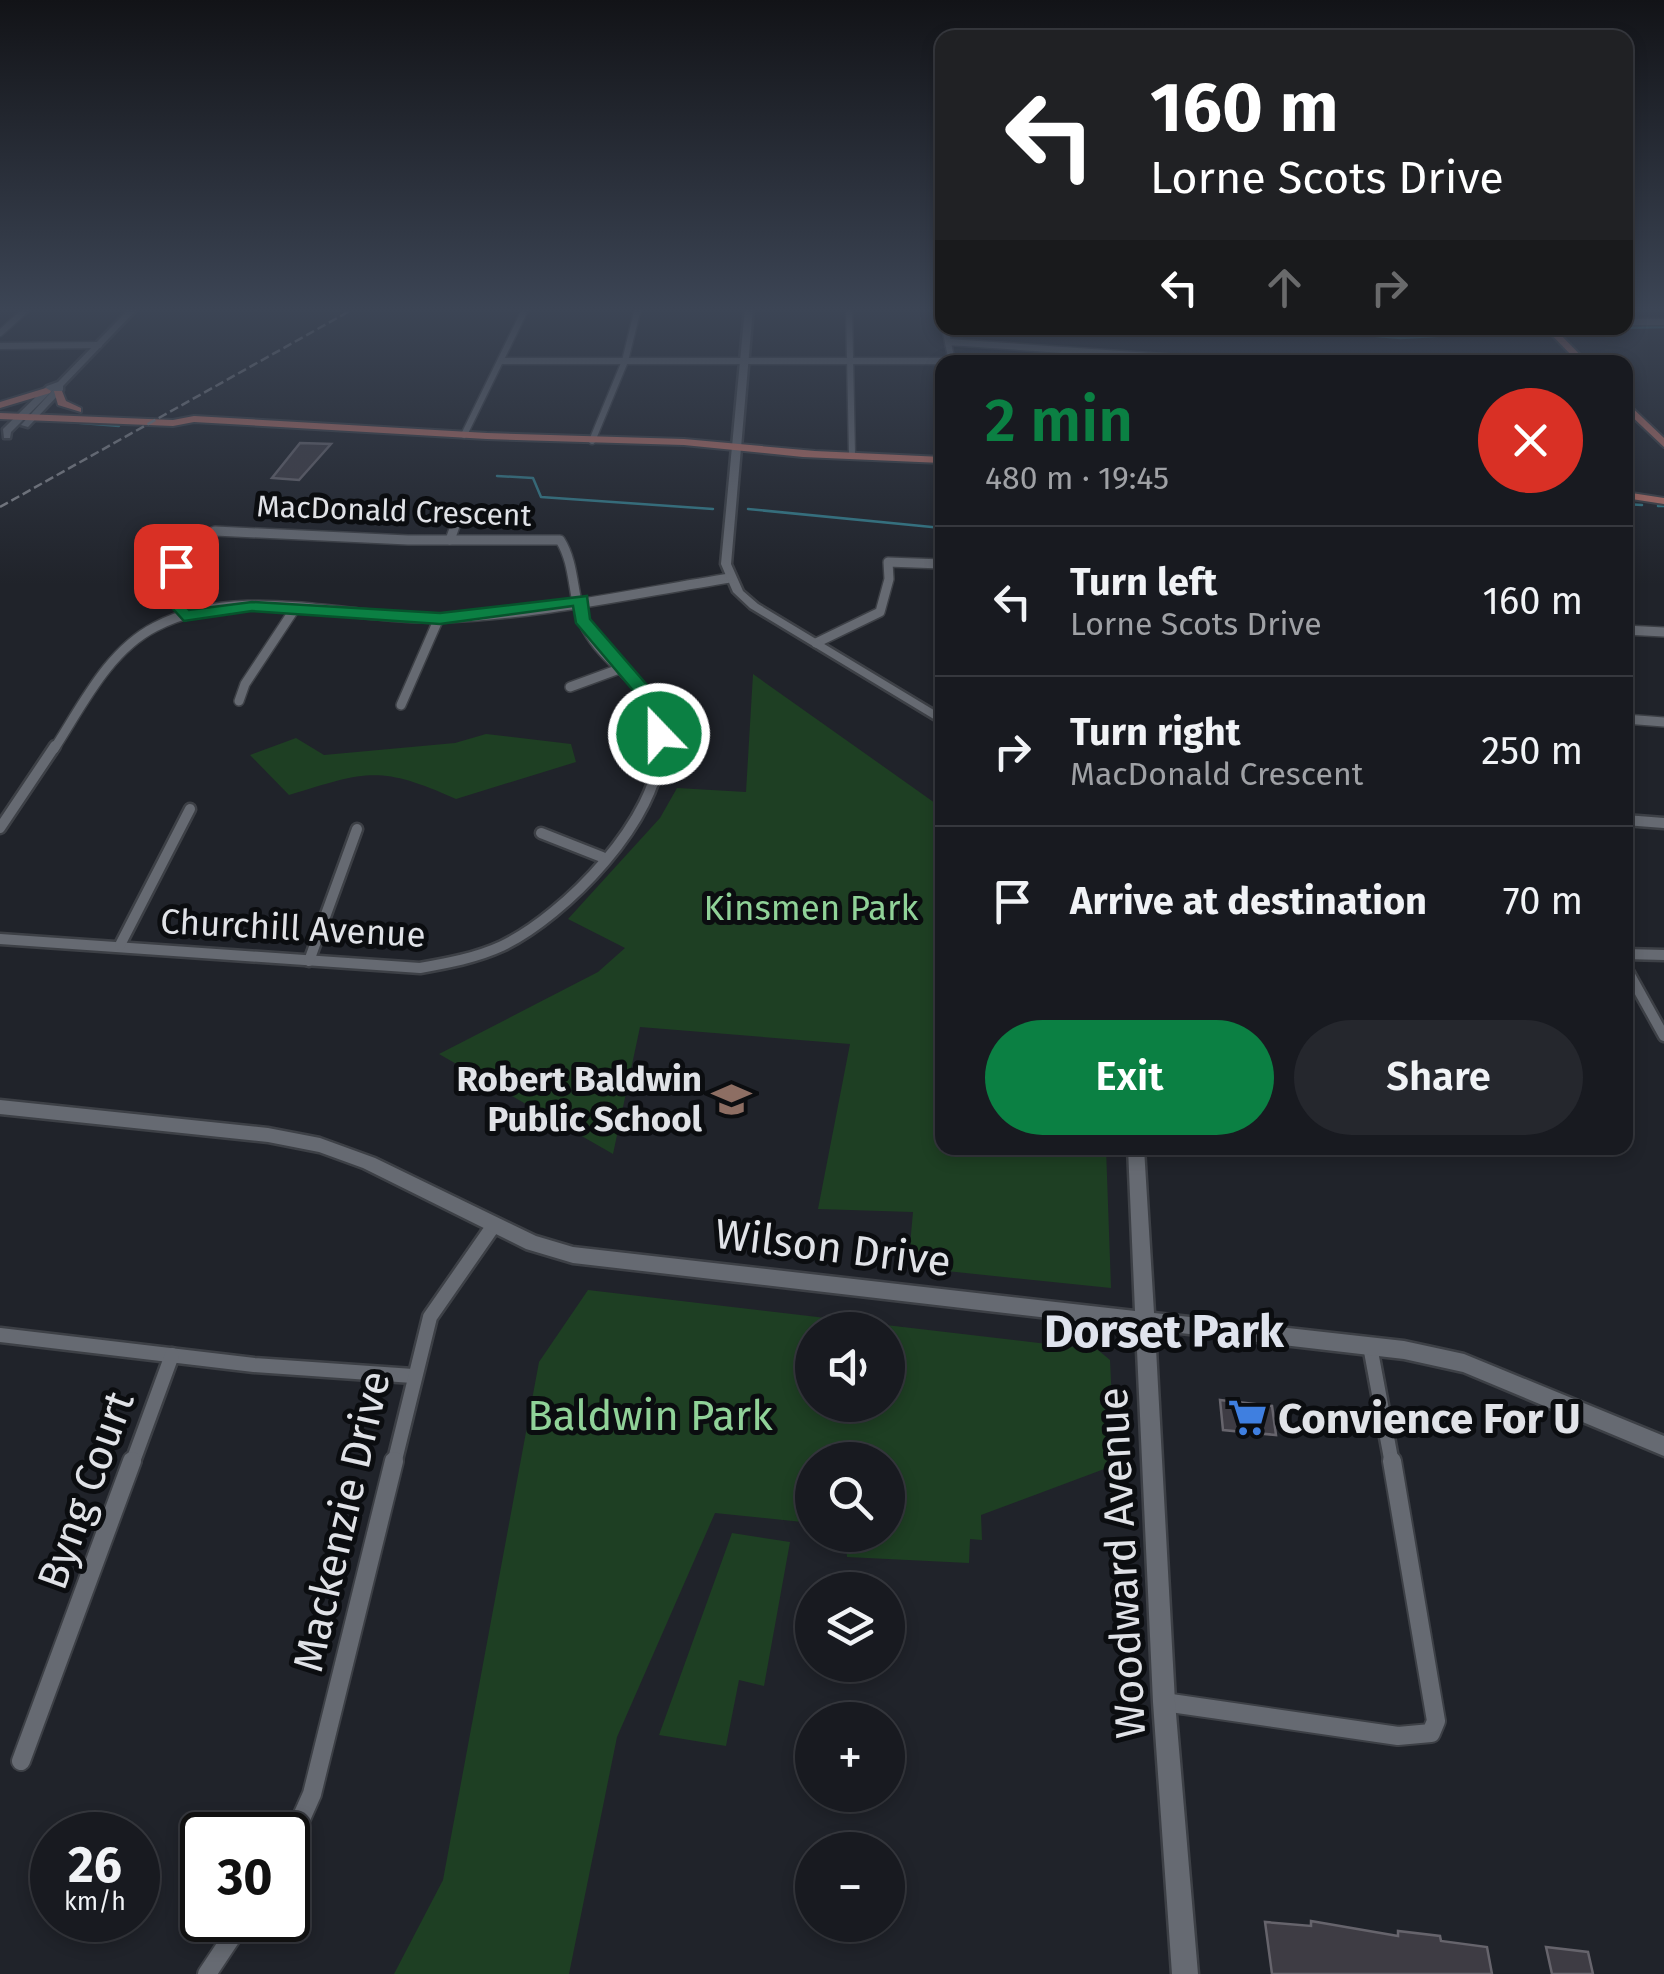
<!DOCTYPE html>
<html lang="en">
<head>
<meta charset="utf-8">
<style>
  body { margin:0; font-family:"Fira Sans",sans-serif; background:#25272d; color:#f1f3f6; height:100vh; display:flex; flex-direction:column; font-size:38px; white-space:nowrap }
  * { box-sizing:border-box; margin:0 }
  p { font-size:32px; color:#9fa1a5 }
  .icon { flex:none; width:55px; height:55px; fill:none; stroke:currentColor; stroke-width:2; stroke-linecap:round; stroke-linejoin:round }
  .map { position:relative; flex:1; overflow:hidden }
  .side { position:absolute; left:935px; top:355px; width:698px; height:800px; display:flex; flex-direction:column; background:#181a20; border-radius:20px; box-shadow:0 5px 15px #0003,0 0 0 2px #36383e }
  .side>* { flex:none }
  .hud { position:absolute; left:935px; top:30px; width:698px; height:305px; border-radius:20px; box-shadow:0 5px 15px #0003,0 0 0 2px #36383e; background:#202124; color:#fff; overflow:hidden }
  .buttons { position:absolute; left:795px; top:1312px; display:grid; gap:20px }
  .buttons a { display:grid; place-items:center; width:110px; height:110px; border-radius:50%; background:#181a20; box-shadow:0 5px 15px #0003,0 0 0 2px #36383e; font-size:50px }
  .speed { position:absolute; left:30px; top:1812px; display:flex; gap:20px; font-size:50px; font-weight:700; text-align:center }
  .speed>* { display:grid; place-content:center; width:130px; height:130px; border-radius:50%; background:#181a20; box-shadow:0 5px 15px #0003,0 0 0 2px #36383e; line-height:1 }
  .speed small { font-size:25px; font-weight:400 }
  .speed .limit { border:5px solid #111; border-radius:15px; background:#fff; color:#111 }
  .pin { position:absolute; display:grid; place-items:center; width:85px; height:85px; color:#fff; margin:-42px; border-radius:20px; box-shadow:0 5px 15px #0006 }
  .me { position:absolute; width:110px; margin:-55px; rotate:338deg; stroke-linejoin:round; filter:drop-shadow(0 0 8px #0008) }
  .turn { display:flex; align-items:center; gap:35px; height:210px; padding:0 50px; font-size:45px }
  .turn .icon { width:130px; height:130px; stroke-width:2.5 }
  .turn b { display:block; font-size:70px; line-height:85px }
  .lanes { display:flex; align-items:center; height:95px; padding:0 50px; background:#0003; justify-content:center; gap:50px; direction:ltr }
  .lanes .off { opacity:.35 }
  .round { display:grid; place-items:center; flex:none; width:105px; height:105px; border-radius:52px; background:#25272d }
  .headline { display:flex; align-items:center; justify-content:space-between; height:170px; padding:0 50px }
  h1 { font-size:60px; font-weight:600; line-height:75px; color:#0b8043 }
  .action { display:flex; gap:20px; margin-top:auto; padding:20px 50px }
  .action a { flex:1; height:115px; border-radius:60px; background:#0b8043; color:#fff; font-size:40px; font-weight:600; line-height:115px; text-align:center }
  .action a+a { background:#25272d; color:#f1f3f6 }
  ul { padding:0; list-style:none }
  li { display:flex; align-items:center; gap:30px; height:150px; padding:0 50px; border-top:2px solid #36383e }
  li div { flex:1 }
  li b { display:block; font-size:38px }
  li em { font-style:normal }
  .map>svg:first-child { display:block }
  .green { fill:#1e3f23; fill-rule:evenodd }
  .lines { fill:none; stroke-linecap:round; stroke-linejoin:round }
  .stream { stroke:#337c8a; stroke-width:2.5 }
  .building { fill:#3e3c44; stroke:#66646c; stroke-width:2.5 }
  .street-far4-casing { stroke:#3d4046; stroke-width:9 }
  .street-far3-casing { stroke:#3d4046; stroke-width:12 }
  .street-far2-casing { stroke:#3d4046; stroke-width:15 }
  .street-far1-casing { stroke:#3d4046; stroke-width:19 }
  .street-casing { stroke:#3d4046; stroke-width:22 }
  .secondary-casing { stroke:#3d4046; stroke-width:5 }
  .primary-casing { stroke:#3d4046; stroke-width:4 }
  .street-far4 { stroke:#666a72; stroke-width:6 }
  .street-far3 { stroke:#666a72; stroke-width:9 }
  .street-far2 { stroke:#666a72; stroke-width:10 }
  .street-far1 { stroke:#666a72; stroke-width:14 }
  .street { stroke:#666a72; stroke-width:18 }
  .secondary { fill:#666a72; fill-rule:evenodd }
  .primary { fill:#b97167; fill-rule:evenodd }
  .rail { stroke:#85878d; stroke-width:2.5; stroke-dasharray:9 4; stroke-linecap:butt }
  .route { fill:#0b8043; stroke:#07532c; stroke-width:2.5 }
  .labels { text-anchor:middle; stroke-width:10; stroke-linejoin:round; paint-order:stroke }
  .far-street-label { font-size:30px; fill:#e0e2e7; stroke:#0b0d10 }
  .park-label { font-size:35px; fill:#90d298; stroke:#0b0d10 }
  .street-label { font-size:35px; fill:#e0e2e7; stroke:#0b0d10 }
  .poi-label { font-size:35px; font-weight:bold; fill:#e0e2e7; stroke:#0b0d10; text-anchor:end }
  .near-street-label { font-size:42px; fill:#e0e2e7; stroke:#0b0d10 }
  .near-park-label { font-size:42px; fill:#90d298; stroke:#0b0d10 }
  .near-poi-label { font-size:42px; font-weight:bold; fill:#e0e2e7; stroke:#0b0d10; text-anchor:start }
  .near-neighbourhood-label { font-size:45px; font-weight:bold; fill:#dfe3ed; stroke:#0b0d10 }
</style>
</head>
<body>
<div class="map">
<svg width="1664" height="1974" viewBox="0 0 1664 1974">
  <rect width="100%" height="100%" fill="#20232a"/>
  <g class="green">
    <path d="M753 674 942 808V1148H1106L1111 1288 908 1267 913 1212 818 1209 850 1044 640 1027 613 1154 439 1054 598 972 625 948 568 919 660 818 677 788 746 792Z"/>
    <path d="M486 734 571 744 576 762 456 799C380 765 367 771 289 795L250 755 296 738 324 755 455 743Z"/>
    <path d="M588 1290 1098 1350 1110 1360 1115 1465 981 1515 982 1540 970 1539 969 1563 847 1557 845 1535H888V1460H812V1523L715 1513 617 1737 569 1974H394L443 1880 539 1362ZM812 1330H888V1405H812Z"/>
    <path d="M732 1533 790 1542 764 1686 739 1680 726 1746 659 1735Z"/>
  </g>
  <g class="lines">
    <g class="stream">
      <path d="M1151 328 1306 330 1401 338 1535 330"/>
      <path d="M1567 329 1664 327"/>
      <path d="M69 422 119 426"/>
      <path d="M497 476 533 478 541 497 713 509"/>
      <path d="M1625 504 1642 505"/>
      <path d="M1658 506H1664"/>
      <path d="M748 509 942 528"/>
    </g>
  </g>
  <g class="building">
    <path d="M300 443 331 444 299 480 272 478Z"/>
    <path d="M1220 1400 1272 1406 1276 1435 1223 1430Z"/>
    <path d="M1311 1921 1398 1936V1931L1440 1936 1441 1941 1487 1947 1492 1974H1272L1265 1922 1311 1926Z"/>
    <path d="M1546 1947 1588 1952 1593 1974H1552Z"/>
  </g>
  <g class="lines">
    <defs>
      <g id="street-far4">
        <path d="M849 308 852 455"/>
        <path d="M941 308 942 315"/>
        <path d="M1625 322H1664"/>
        <path d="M945 328 952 362"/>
        <path d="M0 333 28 308"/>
        <path d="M949 342 1236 362"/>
        <path d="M0 346 99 345"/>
        <path d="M503 361H952"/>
        <path d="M464 435 526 308"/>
        <path d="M592 441 625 361 638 308"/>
      </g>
      <g id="street-far3">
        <path d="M450 540 460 512"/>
        <path d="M184 616C160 580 178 547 215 531L408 540H560C577 567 571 601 586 628 614 679 658 678 660 749"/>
        <path d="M1625 630 1664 632"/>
        <path d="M816 643 880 612 889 579 888 562 942 564"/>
        <path d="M570 687 622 668"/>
        <path d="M239 701 245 684 294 610"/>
        <path d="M401 705 439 618"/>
        <path d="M1625 719 1664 722"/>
        <path d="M54 749C82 706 108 651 155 627 241 582 350 621 442 618 539 615 635 593 730 578"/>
      </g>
      <g id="street-far2">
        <path d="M1625 820 1664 823"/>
        <path d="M0 828 55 746"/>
        <path d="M541 833 602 857"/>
        <path d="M0 939 420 968C448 963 476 958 502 946 565 916 660 818 660 746"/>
        <path d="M120 945 190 809"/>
        <path d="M1625 954 1664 955"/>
        <path d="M309 961 357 829"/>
        <path d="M1625 966 1664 1036"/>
      </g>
      <g id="street-far1">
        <path d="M0 1335 254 1365 413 1376"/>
        <path d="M1370 1346 1392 1464"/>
        <path d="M132 1464 172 1355"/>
        <path d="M394 1464 430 1317 494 1225"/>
      </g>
      <g id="street">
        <path d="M1164 1702 1398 1736 1431 1733 1436 1721 1392 1461"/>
        <path d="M21 1761 132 1461"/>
        <path d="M288 1848 312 1794 394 1461"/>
        <path d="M207 1974 243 1920"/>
      </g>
      <g id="secondary">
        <path d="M130 308H138L63 386V390L28 427 21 425 54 389 11 432 10 438H4L3 429 47 386 58 382Z"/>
        <path d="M745 308H753L731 564 743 591 758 604 942 715V724L750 608 733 592 721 564Z"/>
        <path d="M0 1100 268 1128 320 1138 375 1158 536 1236 573 1247 1135 1311 1128 1148H1144L1154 1313 1404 1341 1464 1354 1664 1436V1456L1463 1372 1404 1359 1155 1330 1175 1702 1198 1974H1172L1153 1702 1136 1328 573 1263 526 1249 363 1168 319 1152 268 1142 0 1114Z"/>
      </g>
      <g id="primary">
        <path d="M1545 328H1554L1587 362H1578Z"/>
        <path d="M46 388 51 391 50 393 0 408V402Z"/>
        <path d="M54 391H62L66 401 81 408V412L58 405Z"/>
        <path d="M1625 401 1664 438V447L1625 410Z"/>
        <path d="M0 413 173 420 194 416 487 433 684 439 815 451 942 457V463L803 457 684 445 487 439 194 422 173 426 0 419Z"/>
        <path d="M1625 492 1664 498V504L1625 498Z"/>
      </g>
    </defs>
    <use href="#street-far4" class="street-far4-casing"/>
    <use href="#street-far3" class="street-far3-casing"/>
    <use href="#street-far2" class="street-far2-casing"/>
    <use href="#street-far1" class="street-far1-casing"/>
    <use href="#street" class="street-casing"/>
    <use href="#secondary" class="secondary-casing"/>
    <use href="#primary" class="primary-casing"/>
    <use href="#street-far4" class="street-far4"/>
    <use href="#street-far3" class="street-far3"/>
    <use href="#street-far2" class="street-far2"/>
    <use href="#street-far1" class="street-far1"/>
    <use href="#street" class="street"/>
    <use href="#secondary" class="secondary"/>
    <use href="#primary" class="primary"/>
    <path class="rail" d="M0 507 355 308"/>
  </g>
  <linearGradient id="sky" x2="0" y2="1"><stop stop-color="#121317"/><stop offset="0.53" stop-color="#3c4555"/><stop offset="1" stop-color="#3c4555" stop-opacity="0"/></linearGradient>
  <rect width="1664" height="584" fill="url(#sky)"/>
  <path class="route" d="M176 561 184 566 178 597 189 610 252 602 440 613 587 596 590 619 660 700 669 734 653 738 642 701 576 623 573 606 440 624 252 611 184 621 162 597 169 566Z"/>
  <defs>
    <symbol id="school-bare" viewBox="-9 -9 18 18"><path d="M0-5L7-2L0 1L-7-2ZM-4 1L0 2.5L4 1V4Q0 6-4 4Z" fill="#8d6e63" stroke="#0b0d10" stroke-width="2.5" paint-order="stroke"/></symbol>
    <symbol id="supermarket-bare" viewBox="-9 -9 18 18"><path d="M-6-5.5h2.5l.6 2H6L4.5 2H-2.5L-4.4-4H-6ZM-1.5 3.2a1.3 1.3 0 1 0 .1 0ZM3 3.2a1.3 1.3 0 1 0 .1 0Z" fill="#3f7fe0" stroke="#0b0d10" stroke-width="2.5" paint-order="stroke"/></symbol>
  </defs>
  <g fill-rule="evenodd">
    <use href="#school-bare" x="704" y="1072" width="55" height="55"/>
    <use href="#supermarket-bare" x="1220" y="1390" width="55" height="55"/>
  </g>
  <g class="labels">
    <g class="far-street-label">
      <text transform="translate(394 511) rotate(2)" y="10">MacDonald Crescent</text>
    </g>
    <g class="park-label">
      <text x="811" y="920">Kinsmen Park</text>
    </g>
    <g class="street-label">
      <text transform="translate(293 928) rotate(3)" y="12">Churchill Avenue</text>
    </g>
    <g class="poi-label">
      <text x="702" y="1091">Robert Baldwin<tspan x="702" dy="40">Public School</tspan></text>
    </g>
    <g class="near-street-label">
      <text transform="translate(833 1247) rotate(7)" y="15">Wilson Drive</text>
      <text transform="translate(85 1490) rotate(-70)" y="15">Byng Court</text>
      <text transform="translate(341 1521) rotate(-77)" y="15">Mackenzie Drive</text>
      <text transform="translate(1121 1563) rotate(-93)" y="15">Woodward Avenue</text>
    </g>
    <g class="near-park-label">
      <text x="650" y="1430">Baldwin Park</text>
    </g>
    <g class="near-poi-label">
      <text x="1278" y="1433">Convience For U</text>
    </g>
    <g class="near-neighbourhood-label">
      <text x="1164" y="1347">Dorset Park</text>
    </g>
  </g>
</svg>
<div class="buttons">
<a><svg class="icon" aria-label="sound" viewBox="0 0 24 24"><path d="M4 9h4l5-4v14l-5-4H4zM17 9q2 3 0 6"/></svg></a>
<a><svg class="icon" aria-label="search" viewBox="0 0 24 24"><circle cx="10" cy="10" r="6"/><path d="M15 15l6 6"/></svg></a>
<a><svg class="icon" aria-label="layers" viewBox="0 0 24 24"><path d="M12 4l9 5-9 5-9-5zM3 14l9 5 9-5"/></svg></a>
<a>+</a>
<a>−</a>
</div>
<div class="speed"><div>26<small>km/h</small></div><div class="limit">30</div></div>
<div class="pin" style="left:176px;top:566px;background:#d93025"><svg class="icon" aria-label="arrive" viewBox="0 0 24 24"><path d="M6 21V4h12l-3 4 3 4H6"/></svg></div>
<svg class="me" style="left:659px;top:734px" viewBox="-20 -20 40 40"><circle r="17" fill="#0b8043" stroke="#fff" stroke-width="3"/><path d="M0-11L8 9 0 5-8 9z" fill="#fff"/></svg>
<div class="hud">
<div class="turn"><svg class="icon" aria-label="left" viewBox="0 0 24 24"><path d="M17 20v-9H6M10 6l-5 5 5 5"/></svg><div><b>160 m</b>Lorne Scots Drive</div></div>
<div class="lanes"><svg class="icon" aria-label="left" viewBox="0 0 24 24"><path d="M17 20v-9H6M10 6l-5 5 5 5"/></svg><svg class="icon off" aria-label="ahead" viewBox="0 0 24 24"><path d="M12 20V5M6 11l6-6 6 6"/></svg><svg class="icon off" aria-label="right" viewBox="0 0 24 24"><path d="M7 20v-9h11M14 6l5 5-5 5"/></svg></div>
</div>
<section class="side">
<div class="headline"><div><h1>2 min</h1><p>480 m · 19:45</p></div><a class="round" style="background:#d93025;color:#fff"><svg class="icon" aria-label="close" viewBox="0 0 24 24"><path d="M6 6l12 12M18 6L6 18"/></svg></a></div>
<ul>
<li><svg class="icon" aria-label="left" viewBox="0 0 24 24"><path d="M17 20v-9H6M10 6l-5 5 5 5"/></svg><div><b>Turn left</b><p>Lorne Scots Drive</p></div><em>160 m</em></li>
<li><svg class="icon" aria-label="right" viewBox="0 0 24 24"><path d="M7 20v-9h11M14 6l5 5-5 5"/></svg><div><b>Turn right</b><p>MacDonald Crescent</p></div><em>250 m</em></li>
<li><svg class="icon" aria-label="arrive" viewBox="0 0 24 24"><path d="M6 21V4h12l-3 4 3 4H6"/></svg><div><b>Arrive at destination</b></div><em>70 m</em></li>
</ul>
<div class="action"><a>Exit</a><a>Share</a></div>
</section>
</div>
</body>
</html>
